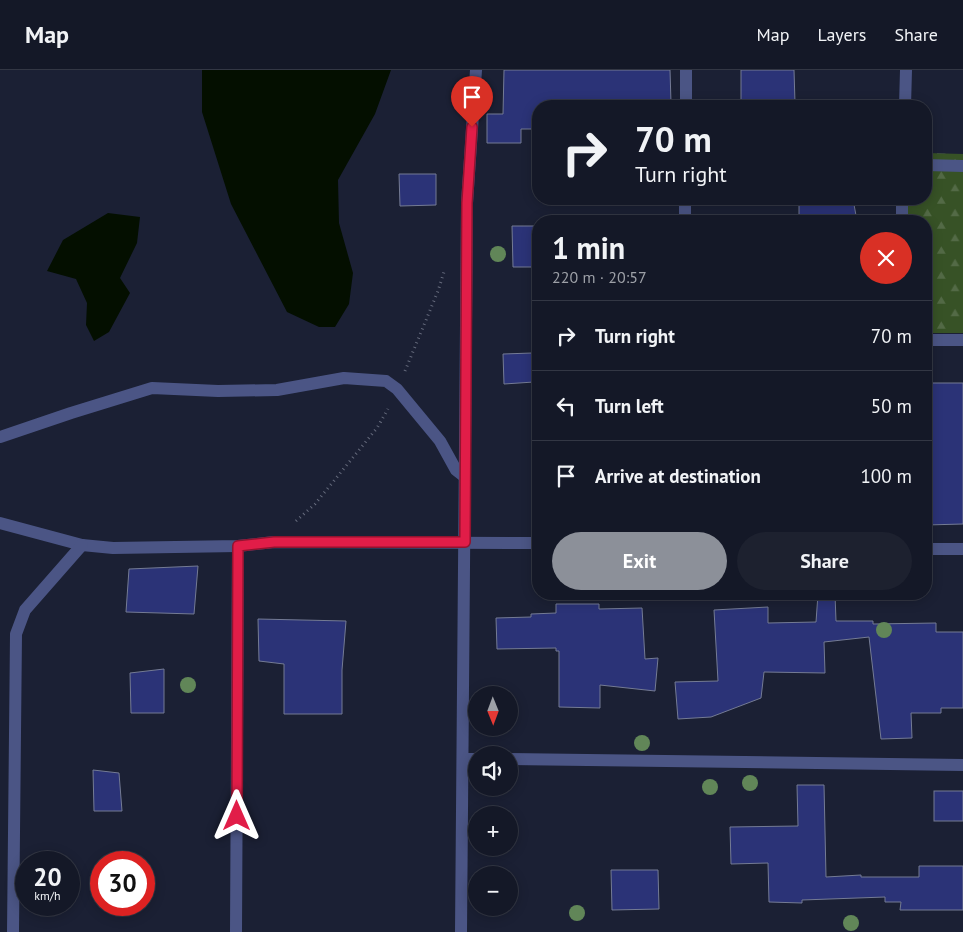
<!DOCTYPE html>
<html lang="en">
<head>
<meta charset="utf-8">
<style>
  body { margin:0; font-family:"PT Sans",sans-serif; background:#1d212f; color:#f1f3f6; height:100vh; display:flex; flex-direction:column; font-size:19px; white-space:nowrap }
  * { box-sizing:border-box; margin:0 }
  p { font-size:16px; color:#9da0a7 }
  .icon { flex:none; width:28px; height:28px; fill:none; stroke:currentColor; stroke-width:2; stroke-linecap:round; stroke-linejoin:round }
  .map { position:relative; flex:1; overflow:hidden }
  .sheet { position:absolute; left:532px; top:145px; width:400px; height:385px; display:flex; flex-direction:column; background:#141827; border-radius:20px; box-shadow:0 2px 12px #0003,0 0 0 1px #333744 }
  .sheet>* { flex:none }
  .banner { position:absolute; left:532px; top:30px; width:400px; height:105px; border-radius:20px; box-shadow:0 2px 12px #0003,0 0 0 1px #333744; background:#141827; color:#f1f3f6; overflow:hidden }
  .needle { width:32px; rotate:179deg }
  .buttons { position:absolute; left:468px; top:616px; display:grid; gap:10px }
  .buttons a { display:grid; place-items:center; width:50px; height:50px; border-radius:50%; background:#141827; box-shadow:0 2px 12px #0003,0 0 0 1px #333744; font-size:25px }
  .speed { position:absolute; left:15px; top:781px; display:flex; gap:10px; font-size:25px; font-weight:700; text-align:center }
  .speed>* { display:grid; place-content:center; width:65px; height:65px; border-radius:50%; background:#141827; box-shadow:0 2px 12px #0003,0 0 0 1px #333744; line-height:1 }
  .speed small { font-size:12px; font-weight:400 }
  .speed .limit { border:8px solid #d22; background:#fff; color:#111 }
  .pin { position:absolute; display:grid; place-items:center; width:42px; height:42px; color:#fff; margin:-51px -21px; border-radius:50% 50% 50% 0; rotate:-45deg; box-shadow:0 0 5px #0007 }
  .pin .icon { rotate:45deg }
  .me { position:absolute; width:55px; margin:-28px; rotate:0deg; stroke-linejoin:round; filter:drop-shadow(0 0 4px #0008) }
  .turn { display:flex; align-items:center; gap:18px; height:105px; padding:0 20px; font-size:22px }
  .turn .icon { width:65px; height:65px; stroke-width:2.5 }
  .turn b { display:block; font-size:35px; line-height:42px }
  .round { display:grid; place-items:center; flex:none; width:52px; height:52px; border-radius:26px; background:#1d212f }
  .headline { display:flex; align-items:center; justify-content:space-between; height:85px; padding:0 20px }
  h1 { font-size:30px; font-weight:700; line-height:38px }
  .button { display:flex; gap:10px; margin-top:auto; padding:10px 20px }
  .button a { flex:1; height:58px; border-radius:30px; background:#8c9099; color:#fff; font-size:20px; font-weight:700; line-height:58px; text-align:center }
  .button a+a { background:#1d212f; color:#f1f3f6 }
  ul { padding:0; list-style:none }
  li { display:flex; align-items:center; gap:15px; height:70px; padding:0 20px; border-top:1px solid #333744 }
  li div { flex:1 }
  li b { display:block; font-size:19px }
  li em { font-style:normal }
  header { display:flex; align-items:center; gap:30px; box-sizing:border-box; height:70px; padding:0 25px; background:#141827; border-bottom:1px solid #333744 }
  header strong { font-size:24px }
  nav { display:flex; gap:28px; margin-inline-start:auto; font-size:18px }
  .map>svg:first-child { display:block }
  .forest { fill:url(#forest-firs) }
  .water { fill:#040f00 }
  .building { fill:#2b3377; stroke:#747b94 }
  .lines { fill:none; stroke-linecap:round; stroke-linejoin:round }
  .path { stroke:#676c7e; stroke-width:3; stroke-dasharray:1 4; stroke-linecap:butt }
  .street { stroke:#4b5585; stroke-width:12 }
  .tree { fill:#618658 }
  .route-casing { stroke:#92132f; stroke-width:12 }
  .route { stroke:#e11d48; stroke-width:9 }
</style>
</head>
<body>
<header>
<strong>Map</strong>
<nav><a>Map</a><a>Layers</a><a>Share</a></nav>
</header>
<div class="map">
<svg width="963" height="862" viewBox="0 0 963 862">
  <defs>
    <pattern id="forest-firs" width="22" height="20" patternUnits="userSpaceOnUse" patternTransform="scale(1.25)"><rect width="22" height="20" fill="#375226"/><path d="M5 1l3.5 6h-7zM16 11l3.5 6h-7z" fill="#536a46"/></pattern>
  </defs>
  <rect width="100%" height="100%" fill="#1b2034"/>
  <path class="forest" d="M926 83 963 84V263H926V151H905V129H926Z"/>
  <g class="water">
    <path d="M202 0H391L375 44 338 110 339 153 353 203 349 234 335 257H319L287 242 231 134 202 42Z"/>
    <path d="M108 143 140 147 137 173 120 208 130 223 109 262 94 271 86 255 87 233 76 209 47 201 63 170Z"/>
  </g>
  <g class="building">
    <path d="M504 0H670L671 33 624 34V36H539V41H536V59H521V73H487V44H503Z"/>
    <path d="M741 0H794L795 33 741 34Z"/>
    <path d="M399 104H436V135L400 136Z"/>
    <path d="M799 129H853L857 151H799Z"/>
    <path d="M512 156H539V197H513Z"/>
    <path d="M532 283 534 312 504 314 503 284Z"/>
    <path d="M929 313H963V454L926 455V317H929Z"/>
    <path d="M198 496 194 544 126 542 129 499Z"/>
    <path d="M818 524H835L836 551H873V554L936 553V562H963V638H941V643H911L912 668 881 669 869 567 824 572 825 603 764 602 761 628 711 647 678 649 675 612 718 611 714 540 768 537V553L816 552Z"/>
    <path d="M556 534H599V539L642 538 645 589 658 588 655 621 600 615V638L559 637V581H556V578L497 579 496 548 531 547V544L556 543Z"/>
    <path d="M258 549 346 551 342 600V644H284V594L259 591Z"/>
    <path d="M164 599V643H131L130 603Z"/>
    <path d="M93 700 119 703 122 741H94Z"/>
    <path d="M797 715H824L826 807 861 805V807H919V796H963V840H900L901 832H885V827L802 830V833L769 832 768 793 731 794 730 757 798 756Z"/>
    <rect x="934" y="721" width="29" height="30"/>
    <path d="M658 800 659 839 612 840 611 800Z"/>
  </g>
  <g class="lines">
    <g class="path">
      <path d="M405 301 438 221 444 202"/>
      <path d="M296 451 315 434 377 358 388 339"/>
    </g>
    <g class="street">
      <path d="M686 36V0"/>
      <path d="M905 36 906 0"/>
      <path d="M926 95 963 96"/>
      <path d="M685 151V129"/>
      <path d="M902 151V129"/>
      <path d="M926 270H963"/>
      <path d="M0 367 71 343 152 318 218 321 277 320 344 308 386 311 397 319 440 371 456 400 465 407"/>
      <path d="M0 453 82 475 113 478 238 476 274 472 539 473"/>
      <path d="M926 479H963"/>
      <path d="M463 689H476"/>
      <path d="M509 689 963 695"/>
      <path d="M13 862 16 564 25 540 82 475"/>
      <path d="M236 862 238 476"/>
      <path d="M461 862 467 133 476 0"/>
    </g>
  </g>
  <g class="tree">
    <circle cx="498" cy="184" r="8"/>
    <circle cx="884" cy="560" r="8"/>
    <circle cx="188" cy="615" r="8"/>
    <circle cx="642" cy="673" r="8"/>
    <circle cx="750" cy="713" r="8"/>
    <circle cx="710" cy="717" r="8"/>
    <circle cx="577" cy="843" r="8"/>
    <circle cx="851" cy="853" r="8"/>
  </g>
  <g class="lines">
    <defs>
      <path id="route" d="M237 746 238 476 274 472H465L467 133 472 57"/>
    </defs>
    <use href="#route" class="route-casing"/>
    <use href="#route" class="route"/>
  </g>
</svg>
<div class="buttons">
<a><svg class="needle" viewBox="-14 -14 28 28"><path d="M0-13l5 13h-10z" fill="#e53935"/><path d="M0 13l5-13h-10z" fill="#9da0a7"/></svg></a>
<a><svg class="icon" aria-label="sound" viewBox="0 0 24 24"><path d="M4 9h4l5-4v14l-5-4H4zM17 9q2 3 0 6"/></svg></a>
<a>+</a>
<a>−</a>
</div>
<div class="speed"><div>20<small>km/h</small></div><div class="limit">30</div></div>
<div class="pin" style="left:472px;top:57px;background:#d93025"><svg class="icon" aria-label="arrive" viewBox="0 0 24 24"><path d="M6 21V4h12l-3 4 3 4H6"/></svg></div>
<svg class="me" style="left:237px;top:746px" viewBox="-20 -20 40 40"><path d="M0-17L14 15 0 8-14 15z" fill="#e11d48" stroke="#fff" stroke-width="4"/></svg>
<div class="banner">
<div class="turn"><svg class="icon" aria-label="right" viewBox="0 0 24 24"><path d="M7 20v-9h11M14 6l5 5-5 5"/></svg><div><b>70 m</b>Turn right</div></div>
</div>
<section class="sheet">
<div class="headline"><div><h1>1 min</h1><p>220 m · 20:57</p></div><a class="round" style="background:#d93025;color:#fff"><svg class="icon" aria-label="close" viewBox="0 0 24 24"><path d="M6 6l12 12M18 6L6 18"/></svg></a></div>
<ul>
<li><svg class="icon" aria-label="right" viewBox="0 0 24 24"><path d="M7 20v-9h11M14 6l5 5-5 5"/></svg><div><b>Turn right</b></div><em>70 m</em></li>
<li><svg class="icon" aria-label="left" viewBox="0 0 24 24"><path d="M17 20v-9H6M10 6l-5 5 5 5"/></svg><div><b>Turn left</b></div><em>50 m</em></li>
<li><svg class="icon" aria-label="arrive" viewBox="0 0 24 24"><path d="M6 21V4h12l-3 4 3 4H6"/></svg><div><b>Arrive at destination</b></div><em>100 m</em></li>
</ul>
<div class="button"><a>Exit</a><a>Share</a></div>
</section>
</div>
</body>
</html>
